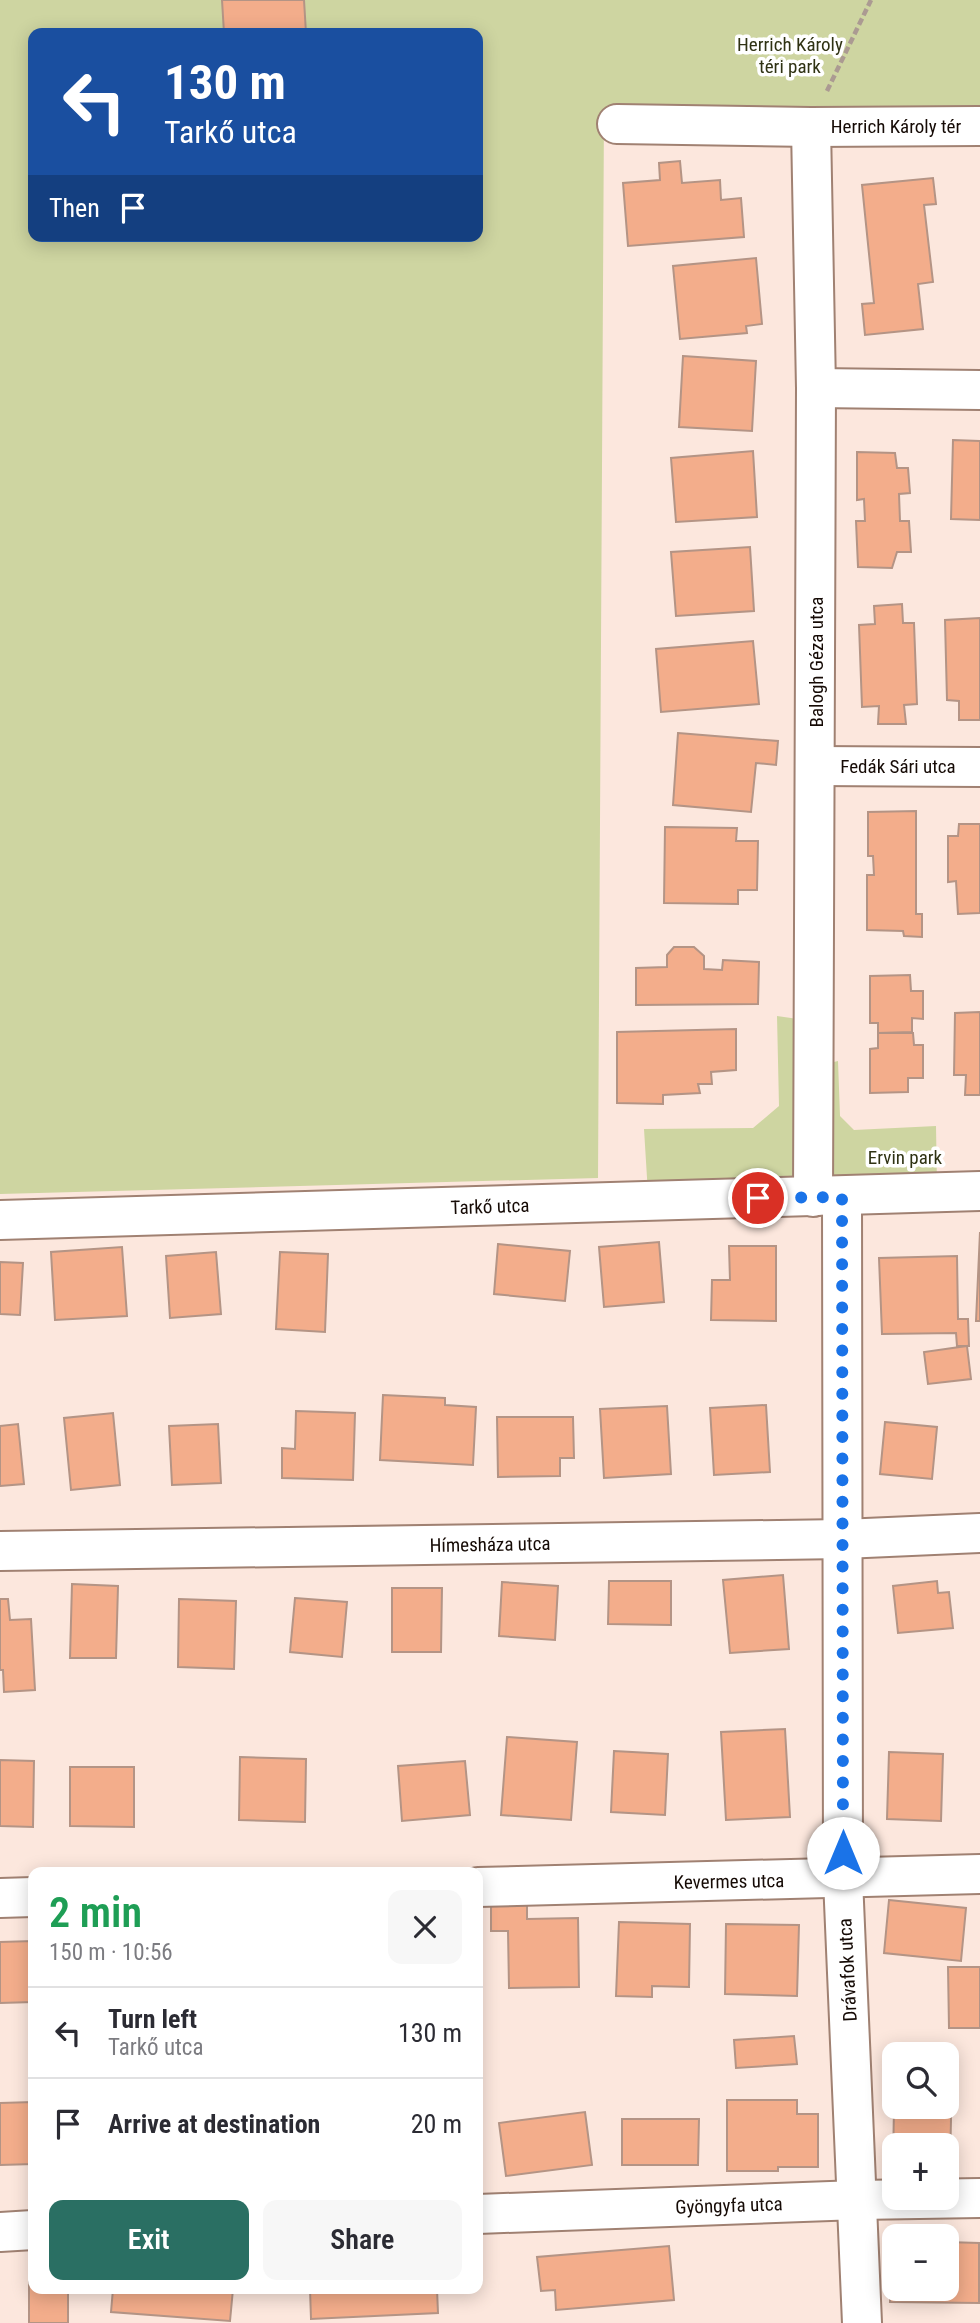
<!DOCTYPE html>
<html lang="en">
<head>
<meta charset="utf-8">
<style>
  body { margin:0; font-family:"Roboto Condensed",sans-serif; background:#f7f7f7; color:#2b2b33; height:100vh; display:flex; flex-direction:column; font-size:26px; white-space:nowrap }
  * { box-sizing:border-box; margin:0 }
  p { font-size:23px; color:#7c7c81 }
  .icon { flex:none; width:38px; height:38px; fill:none; stroke:currentColor; stroke-width:2; stroke-linecap:round; stroke-linejoin:round }
  .map { position:relative; flex:1; overflow:hidden }
  .panel { position:absolute; left:28px; top:1867px; width:455px; height:427px; display:flex; flex-direction:column; background:#fff; border-radius:14px; box-shadow:0 4px 18px #0003 }
  .panel>* { flex:none }
  .banner { position:absolute; left:28px; top:28px; width:455px; height:214px; border-radius:14px; box-shadow:0 4px 18px #0003; background:#1a4fa0; color:#fff; overflow:hidden }
  .buttons { position:absolute; left:882px; top:2042px; display:grid; gap:14px }
  .buttons a { display:grid; place-items:center; width:77px; height:77px; border-radius:14px; background:#fff; box-shadow:0 4px 18px #0003; font-size:35px }
  .pin { position:absolute; display:grid; place-items:center; width:60px; height:60px; color:#fff; margin:-30px; border:4px solid #fff; border-radius:50%; box-shadow:0 2px 7px #0007 }
  .me { position:absolute; width:77px; margin:-38px; rotate:0deg; stroke-linejoin:round; filter:drop-shadow(0 0 5px #0008) }
  .turn { display:flex; align-items:center; gap:24px; height:147px; padding:0 21px; font-size:32px }
  .turn .icon { width:91px; height:91px; stroke-width:2.5 }
  .turn b { display:block; font-size:49px; line-height:60px }
  .then { display:flex; align-items:center; height:66px; padding:0 21px; background:#0003; gap:14px; font-size:26px }
  .round { display:grid; place-items:center; flex:none; width:74px; height:74px; border-radius:14px; background:#f7f7f7 }
  .summary { display:flex; align-items:center; justify-content:space-between; height:119px; padding:0 21px }
  h1 { font-size:42px; font-weight:600; line-height:52px; color:#1e9e55 }
  .primary-button { display:flex; gap:14px; margin-top:auto; padding:14px 21px }
  .primary-button a { flex:1; height:80px; border-radius:14px; background:#2a6f63; color:#fff; font-size:28px; font-weight:600; line-height:80px; text-align:center }
  .primary-button a+a { background:#f7f7f7; color:#2b2b33 }
  ul { padding:0; list-style:none }
  li { display:flex; align-items:center; gap:21px; height:91px; padding:0 21px; border-top:2px solid #e1e1e2 }
  li div { flex:1 }
  li b { display:block; font-size:26px }
  li em { font-style:normal }
  .map>svg:first-child { display:block }
  .green { fill:#ced5a1; fill-rule:evenodd }
  .building { fill:#f3ad8b; stroke:#b49485; stroke-width:2 }
  .lines { fill:none; stroke-linecap:round; stroke-linejoin:round }
  .minor-casing { stroke:#a08172; stroke-width:42 }
  .path { stroke:#ab9a92; stroke-width:4.5; stroke-dasharray:7 3.5; stroke-linecap:butt }
  .minor { stroke:#fff; stroke-width:38 }
  .route { stroke:#1a73e8; stroke-width:12; stroke-dasharray:0 21.6 }
  .labels { text-anchor:middle; stroke-width:7; stroke-linejoin:round; paint-order:stroke }
  .park-label { font-size:19px; fill:#2f3213; stroke:#fff }
  .street-label { font-size:19px; fill:#150a05; stroke:#fff }
</style>
</head>
<body>
<div class="map">
<svg width="980" height="2323" viewBox="0 0 980 2323">
  <rect width="100%" height="100%" fill="#fce7dd"/>
  <g class="green">
    <path d="M0 0H980V109L604 110 598 1178 0 1194ZM33 33H478V236H33Z"/>
    <path d="M777 1016 798 1019 803 1188 648 1194 644 1129 753 1128 779 1106Z"/>
    <path d="M838 1061 840 1116 854 1130 936 1126 937 1187 823 1188 821 1065Z"/>
  </g>
  <g class="building">
    <path d="M222 0H304L306 33H224Z"/>
    <path d="M680 161 682 183 720 180 721 200 741 198 744 237 628 246 623 183 660 180 659 163Z"/>
    <path d="M933 178 936 204 924 205 933 282 918 284 923 329 865 335 862 304 874 303 862 185Z"/>
    <path d="M756 258 762 324 746 326 747 333 680 339 673 266Z"/>
    <path d="M683 356 756 361 752 431 679 427Z"/>
    <path d="M953 440 980 441V520L951 519Z"/>
    <path d="M753 451 757 517 676 522 671 458Z"/>
    <path d="M857 452 895 453 897 468H908L910 493 899 494 900 521H909L911 552H897L892 568 858 567 856 521H865L864 499 857 500Z"/>
    <path d="M750 547 754 611 676 616 671 552Z"/>
    <path d="M902 604 903 623H914L917 704 904 705 906 724H878L879 706 862 707 859 625 875 624 874 606Z"/>
    <path d="M980 618V720H959V701L947 700 945 620Z"/>
    <path d="M753 641 759 704 661 712 656 649Z"/>
    <path d="M678 733 778 741 776 765 756 763 751 812 673 805Z"/>
    <path d="M916 811V914H922V937L904 936 903 931 867 930V875H874L873 856H868V812Z"/>
    <path d="M959 824H980V913L958 914 956 881 948 882V836H958Z"/>
    <path d="M665 827 737 828 736 841H758L757 890H738V904L664 903Z"/>
    <path d="M674 947H694L704 956V969L722 970 723 960 759 962 758 1004 636 1005V968L667 967V955Z"/>
    <path d="M910 975 911 991H923V1019L912 1018V1032L878 1033V1023H870V976Z"/>
    <path d="M980 1012V1095H965L966 1075H954L955 1013Z"/>
    <path d="M736 1029V1070L711 1072 712 1084H698L700 1093 663 1095V1104L617 1103V1032Z"/>
    <path d="M878 1033H913L914 1045H923V1078H908V1092L870 1093V1049L878 1048Z"/>
    <path d="M980 1232V1321H976Z"/>
    <path d="M659 1242 664 1302 604 1307 599 1247Z"/>
    <path d="M498 1244 570 1251 565 1301 494 1294Z"/>
    <path d="M729 1246H776V1321L711 1320 712 1280H730Z"/>
    <path d="M122 1247 127 1316 55 1320 51 1252Z"/>
    <path d="M216 1252 221 1314 170 1318 166 1256Z"/>
    <path d="M280 1252 328 1254 325 1332 276 1329Z"/>
    <path d="M957 1256 958 1319H968L969 1346H957L956 1333 882 1334 879 1258Z"/>
    <path d="M0 1262 23 1263 20 1315 0 1314Z"/>
    <path d="M967 1346 971 1379 928 1384 924 1352Z"/>
    <path d="M383 1395 445 1398V1405L476 1407 473 1465 380 1460Z"/>
    <path d="M766 1405 770 1472 714 1475 710 1408Z"/>
    <path d="M667 1406 671 1474 604 1478 600 1409Z"/>
    <path d="M296 1411 355 1413 353 1480 282 1478V1448L295 1449Z"/>
    <path d="M113 1413 120 1485 71 1490 64 1418Z"/>
    <path d="M497 1417H573L574 1458H560V1476L498 1477Z"/>
    <path d="M885 1422 937 1427 932 1479 880 1474Z"/>
    <path d="M18 1424 24 1484 0 1486V1426Z"/>
    <path d="M218 1424 221 1483 172 1485 169 1426Z"/>
    <path d="M783 1575 789 1649 730 1653 723 1580Z"/>
    <path d="M609 1581H671V1625L608 1624Z"/>
    <path d="M937 1581 938 1593 949 1592 953 1628 898 1633 893 1586Z"/>
    <path d="M502 1582 558 1586 555 1640 499 1636Z"/>
    <path d="M72 1584 118 1586 116 1658H70Z"/>
    <path d="M392 1588H442L441 1652H392Z"/>
    <path d="M295 1598 347 1602 342 1657 290 1652Z"/>
    <path d="M0 1599H8L10 1620 31 1619 35 1690 4 1692 3 1670H0Z"/>
    <path d="M179 1599 236 1601 234 1669 178 1667Z"/>
    <path d="M785 1729 790 1817 726 1820 721 1732Z"/>
    <path d="M507 1737 577 1742 571 1820 501 1815Z"/>
    <path d="M614 1751 668 1754 665 1815 611 1812Z"/>
    <path d="M889 1752 943 1754 941 1821 887 1819Z"/>
    <path d="M240 1757 306 1759 305 1822 239 1820Z"/>
    <path d="M0 1760 34 1761 33 1827 0 1826Z"/>
    <path d="M465 1761 470 1815 402 1821 398 1766Z"/>
    <path d="M70 1767H134V1827L70 1826Z"/>
    <path d="M491 1900H527V1919L578 1918 579 1987 509 1988 508 1931H491Z"/>
    <path d="M889 1900 966 1908 961 1961 884 1953Z"/>
    <path d="M619 1922 690 1924 689 1987 652 1986V1997L616 1996Z"/>
    <path d="M726 1924 799 1925 797 1996 725 1994Z"/>
    <path d="M33 1941V2002L0 2003V1942Z"/>
    <path d="M948 1967H980V2028H949Z"/>
    <path d="M794 2036 797 2064 736 2068 734 2040Z"/>
    <path d="M947 2074H952L950 2164H947V2146H894L893 2163 894 2107H947Z"/>
    <path d="M727 2100H797V2114H818V2167H778V2171H727Z"/>
    <path d="M33 2102V2164L0 2165V2103Z"/>
    <path d="M585 2112 592 2165 506 2176 499 2123Z"/>
    <path d="M622 2119H699L698 2165H622Z"/>
    <path d="M891 2242H894V2289H947V2242L979 2243V2303L890 2302Z"/>
    <path d="M669 2246 674 2300 556 2310 555 2290 541 2291 537 2257Z"/>
    <path d="M29 2264H33V2289H68V2323H29Z"/>
    <path d="M113 2289H233L230 2321 111 2312Z"/>
    <path d="M310 2289H437L438 2313 311 2319Z"/>
  </g>
  <g class="lines">
    <defs>
      <g id="minor">
        <path d="M617 124 811 127 980 126"/>
        <path d="M811 127 816 388 813 1197"/>
        <path d="M816 388 980 390"/>
        <path d="M816 766 980 767"/>
        <path d="M842 1197 843 1879 862 2323"/>
        <path d="M0 1220 980 1191"/>
        <path d="M0 1551 843 1539 980 1533"/>
        <path d="M478 1887 980 1874"/>
        <path d="M0 1898 33 1897"/>
        <path d="M478 2214 858 2200 980 2198"/>
        <path d="M0 2232 33 2230"/>
      </g>
    </defs>
    <use href="#minor" class="minor-casing"/>
    <path class="path" d="M827 91 871 0"/>
    <use href="#minor" class="minor"/>
  </g>
  <g class="lines">
    <path class="route" d="M758 1198 842 1197 843 1853"/>
  </g>
  <g class="labels">
    <g class="park-label">
      <text x="790" y="51">Herrich Károly<tspan x="790" dy="22">téri park</tspan></text>
      <text x="905" y="1164">Ervin park</text>
    </g>
    <g class="street-label">
      <text x="896" y="133">Herrich Károly tér</text>
      <text transform="translate(816 662) rotate(-90)" y="7">Balogh Géza utca</text>
      <text x="898" y="773">Fedák Sári utca</text>
      <text transform="translate(490 1206) rotate(-2)" y="7">Tarkő utca</text>
      <text transform="translate(490 1544) rotate(-1)" y="7">Hímesháza utca</text>
      <text transform="translate(729 1881) rotate(-1)" y="7">Kevermes utca</text>
      <text transform="translate(847 1970) rotate(-93)" y="7">Drávafok utca</text>
      <text transform="translate(729 2205) rotate(-2)" y="7">Gyöngyfa utca</text>
    </g>
  </g>
</svg>
<div class="buttons">
<a><svg class="icon" aria-label="search" viewBox="0 0 24 24"><circle cx="10" cy="10" r="6"/><path d="M15 15l6 6"/></svg></a>
<a>+</a>
<a>−</a>
</div>
<div class="pin" style="left:758px;top:1198px;background:#d93025"><svg class="icon" aria-label="arrive" viewBox="0 0 24 24"><path d="M6 21V4h12l-3 4 3 4H6"/></svg></div>
<svg class="me" style="left:843px;top:1853px" viewBox="-20 -20 40 40"><circle r="19" fill="#fff"/><path d="M0-13L10 11 0 6-10 11z" fill="#1a73e8"/></svg>
<div class="banner">
<div class="turn"><svg class="icon" aria-label="left" viewBox="0 0 24 24"><path d="M17 20v-9H6M10 6l-5 5 5 5"/></svg><div><b>130 m</b>Tarkő utca</div></div>
<div class="then">Then<svg class="icon" aria-label="arrive" viewBox="0 0 24 24"><path d="M6 21V4h12l-3 4 3 4H6"/></svg></div>
</div>
<section class="panel">
<div class="summary"><div><h1>2 min</h1><p>150 m · 10:56</p></div><a class="round"><svg class="icon" aria-label="close" viewBox="0 0 24 24"><path d="M6 6l12 12M18 6L6 18"/></svg></a></div>
<ul>
<li><svg class="icon" aria-label="left" viewBox="0 0 24 24"><path d="M17 20v-9H6M10 6l-5 5 5 5"/></svg><div><b>Turn left</b><p>Tarkő utca</p></div><em>130 m</em></li>
<li><svg class="icon" aria-label="arrive" viewBox="0 0 24 24"><path d="M6 21V4h12l-3 4 3 4H6"/></svg><div><b>Arrive at destination</b></div><em>20 m</em></li>
</ul>
<div class="primary-button"><a>Exit</a><a>Share</a></div>
</section>
</div>
</body>
</html>
